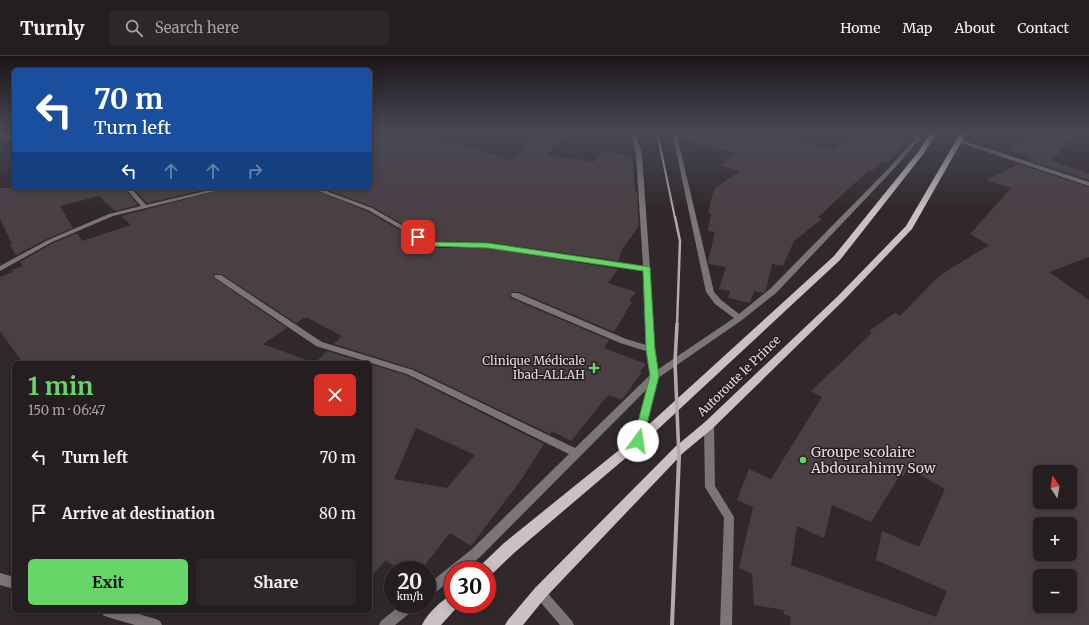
<!DOCTYPE html>
<html lang="en">
<head>
<meta charset="utf-8">
<style>
  body { margin:0; font-family:Merriweather,serif; background:#2d2729; color:#f1f3f6; height:100vh; display:flex; flex-direction:column; font-size:15px; white-space:nowrap }
  * { box-sizing:border-box; margin:0 }
  p { font-size:13px; color:#a3a2a5 }
  .icon { flex:none; width:22px; height:22px; fill:none; stroke:currentColor; stroke-width:2; stroke-linecap:round; stroke-linejoin:round }
  .map { position:relative; flex:1; overflow:hidden }
  .details { position:absolute; left:12px; top:305px; width:360px; height:252px; display:flex; flex-direction:column; background:#251e20; border-radius:6px; box-shadow:0 2px 10px #0003,0 0 0 1px #423c3e }
  .details>* { flex:none }
  .hud { position:absolute; left:12px; top:12px; width:360px; height:122px; border-radius:6px; box-shadow:0 2px 10px #0003,0 0 0 1px #423c3e; background:#1a4fa0; color:#fff; overflow:hidden }
  .needle { width:26px; rotate:348deg }
  .tools { position:absolute; left:1033px; top:409px; display:grid; gap:8px }
  .tools a { display:grid; place-items:center; width:44px; height:44px; border-radius:6px; background:#251e20; box-shadow:0 2px 10px #0003,0 0 0 1px #423c3e; font-size:20px }
  .speed { position:absolute; left:384px; top:505px; display:flex; gap:8px; font-size:20px; font-weight:700; text-align:center }
  .speed>* { display:grid; place-content:center; width:52px; height:52px; border-radius:50%; background:#251e20; box-shadow:0 2px 10px #0003,0 0 0 1px #423c3e; line-height:1 }
  .speed small { font-size:10px; font-weight:400 }
  .speed .limit { border:6px solid #d22; background:#fff; color:#111 }
  .pin { position:absolute; display:grid; place-items:center; width:34px; height:34px; color:#fff; margin:-17px; border-radius:8px; box-shadow:0 2px 6px #0006 }
  .me { position:absolute; width:44px; margin:-22px; rotate:14deg; stroke-linejoin:round; filter:drop-shadow(0 0 3px #0008) }
  .turn { display:flex; align-items:center; gap:14px; height:84px; padding:0 16px; font-size:18px }
  .turn .icon { width:52px; height:52px; stroke-width:2.5 }
  .turn b { display:block; font-size:28px; line-height:34px }
  .lanes { display:flex; align-items:center; height:38px; padding:0 16px; background:#0003; justify-content:center; gap:20px; direction:ltr }
  .lanes .off { opacity:.35 }
  .round { display:grid; place-items:center; flex:none; width:42px; height:42px; border-radius:6px; background:#2d2729 }
  .head { display:flex; align-items:center; justify-content:space-between; height:68px; padding:0 16px }
  h1 { font-size:24px; font-weight:700; line-height:30px; color:#66d467 }
  .button { display:flex; gap:8px; margin-top:auto; padding:8px 16px }
  .button a { flex:1; height:46px; border-radius:6px; background:#66d467; color:#111; font-size:16px; font-weight:700; line-height:46px; text-align:center }
  .button a+a { background:#2d2729; color:#f1f3f6 }
  ul { padding:0; list-style:none }
  li { display:flex; align-items:center; gap:12px; height:56px; padding:0 16px }
  li div { flex:1 }
  li b { display:block; font-size:15px }
  li em { font-style:normal }
  header { display:flex; align-items:center; gap:24px; box-sizing:border-box; height:56px; padding:0 20px; background:#251e20; border-bottom:1px solid #423c3e }
  header strong { font-size:19px }
  nav { display:flex; gap:22px; margin-inline-start:auto; font-size:14px }
  .search { width:280px; height:36px; background:#2d2729; display:flex; align-items:center; gap:10px; box-sizing:border-box; padding:0 14px; border-radius:6px; color:#a3a2a5; font-size:15px }
  .map>svg:first-child { display:block }
  .building { fill:#4a4044; fill-rule:evenodd }
  .lines { fill:none; stroke-linecap:round; stroke-linejoin:round }
  .street { fill:#7a7577; fill-rule:evenodd }
  .primary { fill:#cbc1c4; fill-rule:evenodd }
  .rail-far3 { stroke:#b2aaad; stroke-width:2 }
  .rail-far2 { stroke:#b2aaad; stroke-width:2.5 }
  .rail-far1 { stroke:#b2aaad; stroke-width:3.5 }
  .rail { stroke:#b2aaad; stroke-width:4 }
  .route { fill:#66d467; stroke:#428a43 }
  .poi-dot { fill:#66d467; stroke:#271e21; stroke-width:1.5 }
  .labels { text-anchor:middle; stroke-width:3; stroke-linejoin:round; paint-order:stroke }
  .poi-label { font-size:12px; fill:#e1dadc; stroke:#271e21; text-anchor:end }
  .street-label { font-size:12px; fill:#e1dadc; stroke:#271e21 }
  .near-poi-label { font-size:14px; fill:#e1dadc; stroke:#271e21; text-anchor:start }
</style>
</head>
<body>
<header>
<strong>Turnly</strong>
<div class="search"><svg class="icon" aria-label="search" viewBox="0 0 24 24"><circle cx="10" cy="10" r="6"/><path d="M15 15l6 6"/></svg>Search here</div>
<nav><a>Home</a><a>Map</a><a>About</a><a>Contact</a></nav>
</header>
<div class="map">
<svg width="1089" height="569" viewBox="0 0 1089 569">
  <rect width="100%" height="100%" fill="#31282b"/>
  <g class="building">
    <path d="M370 76H410L451 88 455 86 512 105 539 76H567L547 99 594 106 602 95 632 100 635 135H637L639 170 621 195 619 205 488 186 431 185 373 151 322 132H370Z"/>
    <path d="M679 76H769L835 95 848 81 853 82 859 76H911L889 106 884 105 872 115 869 114 818 161 822 163 794 185 783 210 772 208 766 234 763 237 754 235 750 247 728 242 730 235 719 233 726 211 709 208 708 206 715 176 708 175 711 157H708L714 133 740 115 721 110 734 97 679 82Z"/>
    <path d="M1031 76H1076L1052 105 1089 117V124L1027 104 1033 101 1009 94Z"/>
    <path d="M1019 108 1089 131V201L1049 216 1089 244V569H790L791 561 784 558V554L754 549 752 518 739 512 753 451 737 444 749 413 771 423 822 341 811 335 872 277 869 275 895 257 900 260 939 220 989 189 970 178 1011 132 986 124ZM908 412 945 433 919 491 882 475 876 504 947 535 936 561 791 509 797 470 824 482 832 449 871 466 900 419 903 420ZM1040 416H1070V446H1040ZM1040 468H1070V498H1040ZM1040 520H1070V550H1040Z"/>
    <path d="M0 132H124L138 149 115 155 99 140 60 150 73 172 47 183 16 199 10 189 12 188 0 163Z"/>
    <path d="M133 132H211L147 147Z"/>
    <path d="M229 132H309L367 155 430 192H488L618 213 608 227 636 236 629 245 632 246 614 276 519 236H512L510 240 511 242 609 284 604 292 646 308 640 315 642 316 622 344 608 339 571 385 552 375 550 378 414 313 334 288 342 280 306 261 296 267 221 218H215L213 221 287 272 263 288 309 305 308 307H23L0 275V221L13 216 12 214 23 210 20 206 53 187 77 177 82 185 131 169 121 160Z"/>
    <path d="M327 295 366 307H315Z"/>
    <path d="M370 308 406 319 544 388 521 424 471 490 450 477 421 514H400L386 504 370 521ZM416 372 475 399 447 432 394 423Z"/>
  </g>
  <g class="lines">
    <g class="street">
      <path d="M0 76 14 81V85L0 80Z"/>
      <path d="M631 76H635L642 98 650 213 654 293 657 314 734 262 715 248 706 236 672 76H676L714 236 721 244 739 258 770 233 888 113 915 83 916 76H920L919 84 892 115 776 237 742 264 658 322 641 388 638 389 635 388 633 385 647 333 480 501 464 514H453V522L431 540 427 542V529L472 493 569 398 407 318 316 290 214 221 215 219H221L322 286 413 314 575 392 650 319 646 295 620 287 512 241 511 239 512 237H518L626 283 646 289 644 215 488 191 430 190 368 154 310 132H318L372 152 431 186 488 187 643 210 636 98Z"/>
      <path d="M958 84H962L1089 126V130L958 86Z"/>
      <path d="M125 132H131L146 149 218 132H228L113 160 52 186 0 215V210L48 184 109 158 141 150Z"/>
      <path d="M709 365 712 366 714 369 715 430 734 461 732 569H720L724 462 705 431 704 369 706 366Z"/>
      <path d="M0 517 14 521V533L0 529Z"/>
      <path d="M540 531 544 533 572 565 574 569H560L536 541 534 537 536 533Z"/>
      <path d="M402 548H418L416 552 395 569H379L381 565Z"/>
      <path d="M101 555H128L156 563 160 565 162 569H135L107 561 103 559Z"/>
    </g>
    <g class="primary">
      <path d="M931 76H937L924 97 840 204 642 388 514 497 491 519 487 520V514H479L481 509 504 487 634 382 834 200 919 95Z"/>
      <path d="M961 76H967L912 173 844 244 713 372 683 397 545 542 523 569H505L508 564 535 532 675 391 705 366 838 240 906 170Z"/>
      <path d="M453 539V548H460L441 569H422C427 558 442 543 453 539Z"/>
    </g>
    <path class="rail-far3" d="M657 76 675 162"/>
    <path class="rail-far2" d="M675 161 680 185 677 269"/>
    <path class="rail-far1" d="M677 268 675 306 679 402"/>
    <path class="rail" d="M672 569 679 401"/>
  </g>
  <linearGradient id="sky" x2="0" y2="1"><stop stop-color="#1b1618"/><stop offset="0.49" stop-color="#484855"/><stop offset="1" stop-color="#484855" stop-opacity="0"/></linearGradient>
  <rect width="1089" height="155" fill="url(#sky)"/>
  <path class="route" d="M416 179H421L432 186 488 187 650 211 655 293 659 320 642 388 638 389 634 388 633 385 650 320 646 293 643 215 488 192 430 190 416 183Z"/>
  <g class="poi-dot">
    <path d="M592 306h4v4h4v4h-4v4h-4v-4h-4v-4h4z"/>
    <circle cx="803" cy="404" r="4"/>
  </g>
  <g class="labels">
    <g class="poi-label">
      <text x="585" y="309">Clinique Médicale<tspan x="585" dy="14">Ibad-ALLAH</tspan></text>
    </g>
    <g class="street-label">
      <text transform="translate(739 320) rotate(-44)" y="4">Autoroute le Prince</text>
    </g>
    <g class="near-poi-label">
      <text x="811" y="401">Groupe scolaire<tspan x="811" dy="16">Abdourahimy Sow</tspan></text>
    </g>
  </g>
</svg>
<div class="tools">
<a><svg class="needle" viewBox="-14 -14 28 28"><path d="M0-13l5 13h-10z" fill="#e53935"/><path d="M0 13l5-13h-10z" fill="#a3a2a5"/></svg></a>
<a>+</a>
<a>−</a>
</div>
<div class="speed"><div>20<small>km/h</small></div><div class="limit">30</div></div>
<div class="pin" style="left:418px;top:181px;background:#d93025"><svg class="icon" aria-label="arrive" viewBox="0 0 24 24"><path d="M6 21V4h12l-3 4 3 4H6"/></svg></div>
<svg class="me" style="left:638px;top:385px" viewBox="-20 -20 40 40"><circle r="19" fill="#fff"/><path d="M0-13L10 11 0 6-10 11z" fill="#66d467"/></svg>
<div class="hud">
<div class="turn"><svg class="icon" aria-label="left" viewBox="0 0 24 24"><path d="M17 20v-9H6M10 6l-5 5 5 5"/></svg><div><b>70 m</b>Turn left</div></div>
<div class="lanes"><svg class="icon" aria-label="left" viewBox="0 0 24 24"><path d="M17 20v-9H6M10 6l-5 5 5 5"/></svg><svg class="icon off" aria-label="ahead" viewBox="0 0 24 24"><path d="M12 20V5M6 11l6-6 6 6"/></svg><svg class="icon off" aria-label="ahead" viewBox="0 0 24 24"><path d="M12 20V5M6 11l6-6 6 6"/></svg><svg class="icon off" aria-label="right" viewBox="0 0 24 24"><path d="M7 20v-9h11M14 6l5 5-5 5"/></svg></div>
</div>
<section class="details">
<div class="head"><div><h1>1 min</h1><p>150 m · 06:47</p></div><a class="round" style="background:#d93025;color:#fff"><svg class="icon" aria-label="close" viewBox="0 0 24 24"><path d="M6 6l12 12M18 6L6 18"/></svg></a></div>
<ul>
<li><svg class="icon" aria-label="left" viewBox="0 0 24 24"><path d="M17 20v-9H6M10 6l-5 5 5 5"/></svg><div><b>Turn left</b></div><em>70 m</em></li>
<li><svg class="icon" aria-label="arrive" viewBox="0 0 24 24"><path d="M6 21V4h12l-3 4 3 4H6"/></svg><div><b>Arrive at destination</b></div><em>80 m</em></li>
</ul>
<div class="button"><a>Exit</a><a>Share</a></div>
</section>
</div>
</body>
</html>
